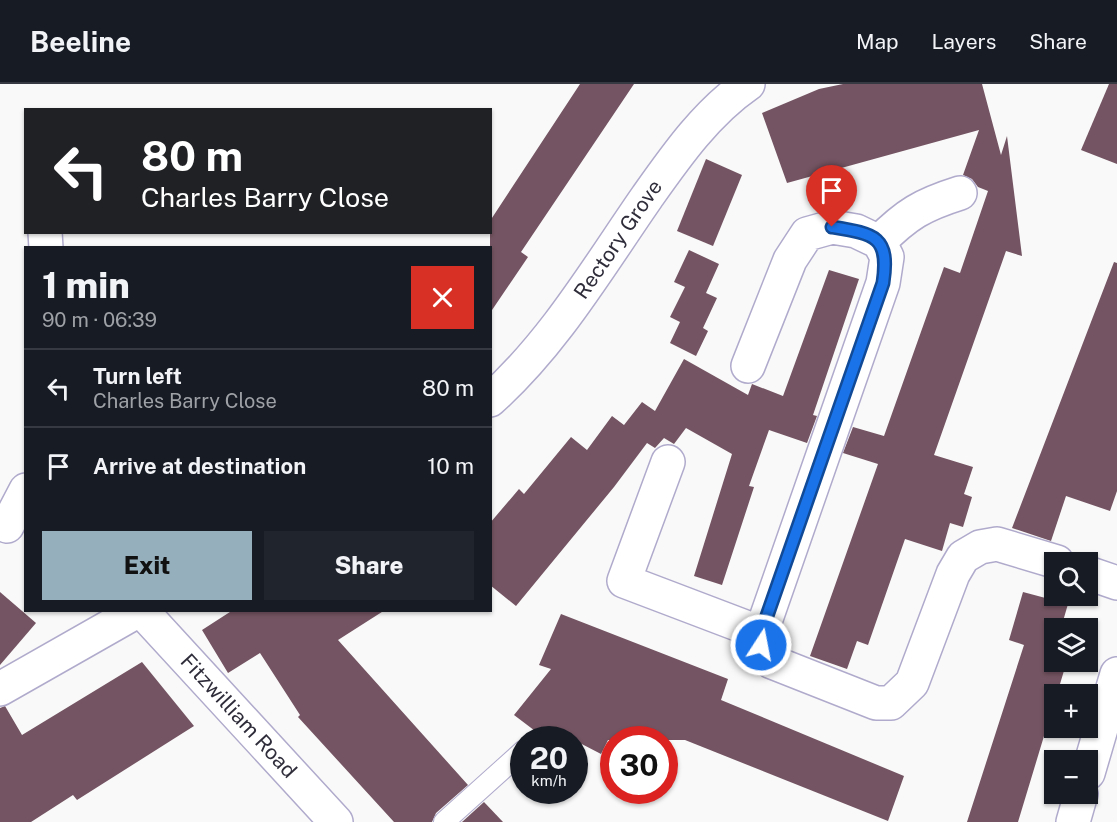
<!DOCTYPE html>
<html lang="en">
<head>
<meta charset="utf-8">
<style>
  body { margin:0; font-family:"Public Sans",sans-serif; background:#20242c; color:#f1f3f6; height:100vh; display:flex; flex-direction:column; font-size:22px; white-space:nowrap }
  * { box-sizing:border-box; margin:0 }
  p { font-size:20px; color:#9ea1a6 }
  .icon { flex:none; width:33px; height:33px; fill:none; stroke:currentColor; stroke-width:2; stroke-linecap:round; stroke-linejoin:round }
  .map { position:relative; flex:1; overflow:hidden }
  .details { position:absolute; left:24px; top:162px; width:468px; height:366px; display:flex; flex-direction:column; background:#171b24; border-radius:0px; box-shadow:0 2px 4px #0004 }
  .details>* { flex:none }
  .guide { position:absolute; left:24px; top:24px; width:468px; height:126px; border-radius:0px; box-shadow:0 2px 4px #0004; background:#202124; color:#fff; overflow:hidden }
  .buttons { position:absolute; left:1044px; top:468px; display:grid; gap:12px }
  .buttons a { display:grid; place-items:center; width:54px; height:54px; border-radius:0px; background:#171b24; box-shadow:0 2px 4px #0004; font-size:30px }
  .speed { position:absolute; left:510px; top:642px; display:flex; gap:12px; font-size:30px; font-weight:700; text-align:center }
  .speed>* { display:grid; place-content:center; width:78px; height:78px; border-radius:50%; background:#171b24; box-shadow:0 2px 4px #0004; line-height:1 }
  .speed small { font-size:15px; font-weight:400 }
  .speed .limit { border:9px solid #d22; background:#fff; color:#111 }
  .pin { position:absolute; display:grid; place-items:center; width:51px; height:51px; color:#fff; margin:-62px -26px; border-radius:50% 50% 50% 0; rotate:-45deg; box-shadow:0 0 6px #0007 }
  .pin .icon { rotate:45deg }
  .me { position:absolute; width:66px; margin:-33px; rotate:11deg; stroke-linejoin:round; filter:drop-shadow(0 0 4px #0008) }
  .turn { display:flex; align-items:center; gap:21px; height:126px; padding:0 18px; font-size:27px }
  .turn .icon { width:78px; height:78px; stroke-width:2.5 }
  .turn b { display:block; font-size:42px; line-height:51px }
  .round { display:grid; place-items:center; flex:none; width:63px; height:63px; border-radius:0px; background:#20242c }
  .overview { display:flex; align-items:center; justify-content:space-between; height:102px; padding:0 18px }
  h1 { font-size:36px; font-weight:800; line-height:45px }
  .cta { display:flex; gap:12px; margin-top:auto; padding:12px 18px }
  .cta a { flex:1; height:69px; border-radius:0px; background:#96afbd; color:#111; font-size:24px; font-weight:800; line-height:69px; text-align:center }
  .cta a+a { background:#20242c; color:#f1f3f6 }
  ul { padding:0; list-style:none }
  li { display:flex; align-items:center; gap:18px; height:78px; padding:0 18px; border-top:2px solid #363941 }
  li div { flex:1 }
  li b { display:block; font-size:22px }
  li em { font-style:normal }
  header { display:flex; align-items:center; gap:36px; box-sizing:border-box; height:84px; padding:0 30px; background:#171b24; border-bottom:2px solid #363941 }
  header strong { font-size:28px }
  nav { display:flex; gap:33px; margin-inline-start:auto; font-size:21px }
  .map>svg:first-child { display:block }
  .building { fill:#745462 }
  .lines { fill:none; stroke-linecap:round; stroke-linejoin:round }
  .lane-casing { stroke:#b0abcc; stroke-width:22 }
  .street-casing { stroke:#b0abcc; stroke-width:36 }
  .lane { stroke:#fff; stroke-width:20 }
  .street { stroke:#fff; stroke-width:33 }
  .route-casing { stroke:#114b97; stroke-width:15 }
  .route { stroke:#1a73e8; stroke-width:10 }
  .labels { text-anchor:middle; stroke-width:6; stroke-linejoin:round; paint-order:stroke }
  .street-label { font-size:21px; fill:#2f2d3a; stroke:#fff }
</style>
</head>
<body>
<header>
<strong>Beeline</strong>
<nav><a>Map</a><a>Layers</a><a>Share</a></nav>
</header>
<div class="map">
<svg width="1117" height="738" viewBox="0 0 1117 738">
  <rect width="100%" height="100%" fill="#f9f9f9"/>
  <g class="building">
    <path d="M580 0H634L521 168 528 173 490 229V137Z"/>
    <path d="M843 0H982L1001 71 1007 52 1022 172 1006 167 934 371 973 383 964 410 972 413 963 443 950 439 942 467 905 455 868 561 857 557 847 585 810 572 878 380 843 369 853 343 884 352 944 183 960 189 988 107 978 103 972 95 963 91 979 46 787 99 762 29 819 5Z"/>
    <path d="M1109 0H1117V80L1081 66Z"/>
    <path d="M706 75 742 91 713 162 677 147Z"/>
    <path d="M689 166 719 180 706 209 717 214 703 244 708 247 696 272 670 259 680 238 670 233 685 203 674 198Z"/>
    <path d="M1114 178 1117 179V407L1110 427 1066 412 1051 457 1012 444Z"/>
    <path d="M829 186 859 195 813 331 817 332 807 359 769 346 749 402 754 403 722 501 694 492 732 370 686 344 674 360 664 354 655 364 647 359 614 403 516 522 490 501V439L519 405 524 410 571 353 587 366 612 332 624 341 642 318 655 327 684 275 748 311 752 300 783 312Z"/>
    <path d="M0 508 36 539 0 581Z"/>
    <path d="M1023 508 1068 520 1061 544H1054L1052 576 1066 580 1057 610H1054V619L1018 738H967L1024 561 1009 556Z"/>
    <path d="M233 526H385L338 556 468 701 436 729 432 738H394L298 633 300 631 260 569 228 589 202 546Z"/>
    <path d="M561 530 728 595 721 616 904 692 888 737 685 656H608L601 670 574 656H547L514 631 551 585 539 581Z"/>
    <path d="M142 578 194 642 77 716 73 711 31 738H0V624L5 622 22 651Z"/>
    <path d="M484 718 503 738H462Z"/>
  </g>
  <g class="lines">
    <defs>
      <path id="lane" d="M444 738 524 666"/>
      <g id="street">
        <path d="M45 148 46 164"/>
        <path d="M879 158C907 130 922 121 960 109"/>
        <path d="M748 282 790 176 807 150 832 143 856 147 879 158 887 173 883 199 761 549 764 570 772 578 876 619H891L912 599 953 490 963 473 980 463 997 460 1057 478"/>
        <path id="s1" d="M490 316C554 259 599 182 647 113 676 72 706 29 748 0"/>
        <path d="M668 378 624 497 761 549"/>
        <path d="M7 442 26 406"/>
        <path d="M1088 489 1117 499"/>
        <path id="s2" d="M141 526 336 738"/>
        <path d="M0 605 139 526"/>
        <path d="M1088 689 1117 590"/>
        <path d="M1073 738 1081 710"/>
      </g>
    </defs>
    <use href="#lane" class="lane-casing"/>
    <use href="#street" class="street-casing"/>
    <use href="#lane" class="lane"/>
    <use href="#street" class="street"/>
  </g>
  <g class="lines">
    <defs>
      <path id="route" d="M761 561V549L883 199C890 152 875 150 832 143"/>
    </defs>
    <use href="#route" class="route-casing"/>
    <use href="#route" class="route"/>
  </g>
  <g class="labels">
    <g class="street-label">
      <text dy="7" stroke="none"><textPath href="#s1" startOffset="206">Rectory Grove</textPath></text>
      <text dy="7" stroke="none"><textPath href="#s2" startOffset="144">Fitzwilliam Road</textPath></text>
    </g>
  </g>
</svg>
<div class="buttons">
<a><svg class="icon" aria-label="search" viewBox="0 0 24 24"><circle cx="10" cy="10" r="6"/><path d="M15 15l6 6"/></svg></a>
<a><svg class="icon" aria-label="layers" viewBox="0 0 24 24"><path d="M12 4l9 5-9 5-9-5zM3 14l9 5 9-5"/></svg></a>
<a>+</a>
<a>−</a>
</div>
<div class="speed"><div>20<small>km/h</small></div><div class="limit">30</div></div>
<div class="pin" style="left:832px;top:143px;background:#d93025"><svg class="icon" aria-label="arrive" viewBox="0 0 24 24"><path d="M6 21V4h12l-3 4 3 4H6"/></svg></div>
<svg class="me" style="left:761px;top:561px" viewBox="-20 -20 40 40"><circle r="17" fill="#1a73e8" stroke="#fff" stroke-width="3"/><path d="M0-11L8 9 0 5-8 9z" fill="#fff"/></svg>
<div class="guide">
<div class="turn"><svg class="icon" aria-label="left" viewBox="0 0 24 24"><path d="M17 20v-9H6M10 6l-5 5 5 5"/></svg><div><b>80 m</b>Charles Barry Close</div></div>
</div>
<section class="details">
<div class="overview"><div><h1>1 min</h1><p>90 m · 06:39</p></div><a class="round" style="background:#d93025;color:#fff"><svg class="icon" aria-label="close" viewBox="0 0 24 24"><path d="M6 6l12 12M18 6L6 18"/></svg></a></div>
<ul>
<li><svg class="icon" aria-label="left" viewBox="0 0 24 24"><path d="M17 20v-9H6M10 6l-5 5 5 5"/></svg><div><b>Turn left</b><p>Charles Barry Close</p></div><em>80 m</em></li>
<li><svg class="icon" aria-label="arrive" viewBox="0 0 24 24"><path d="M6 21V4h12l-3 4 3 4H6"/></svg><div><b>Arrive at destination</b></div><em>10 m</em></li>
</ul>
<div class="cta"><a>Exit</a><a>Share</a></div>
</section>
</div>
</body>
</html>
